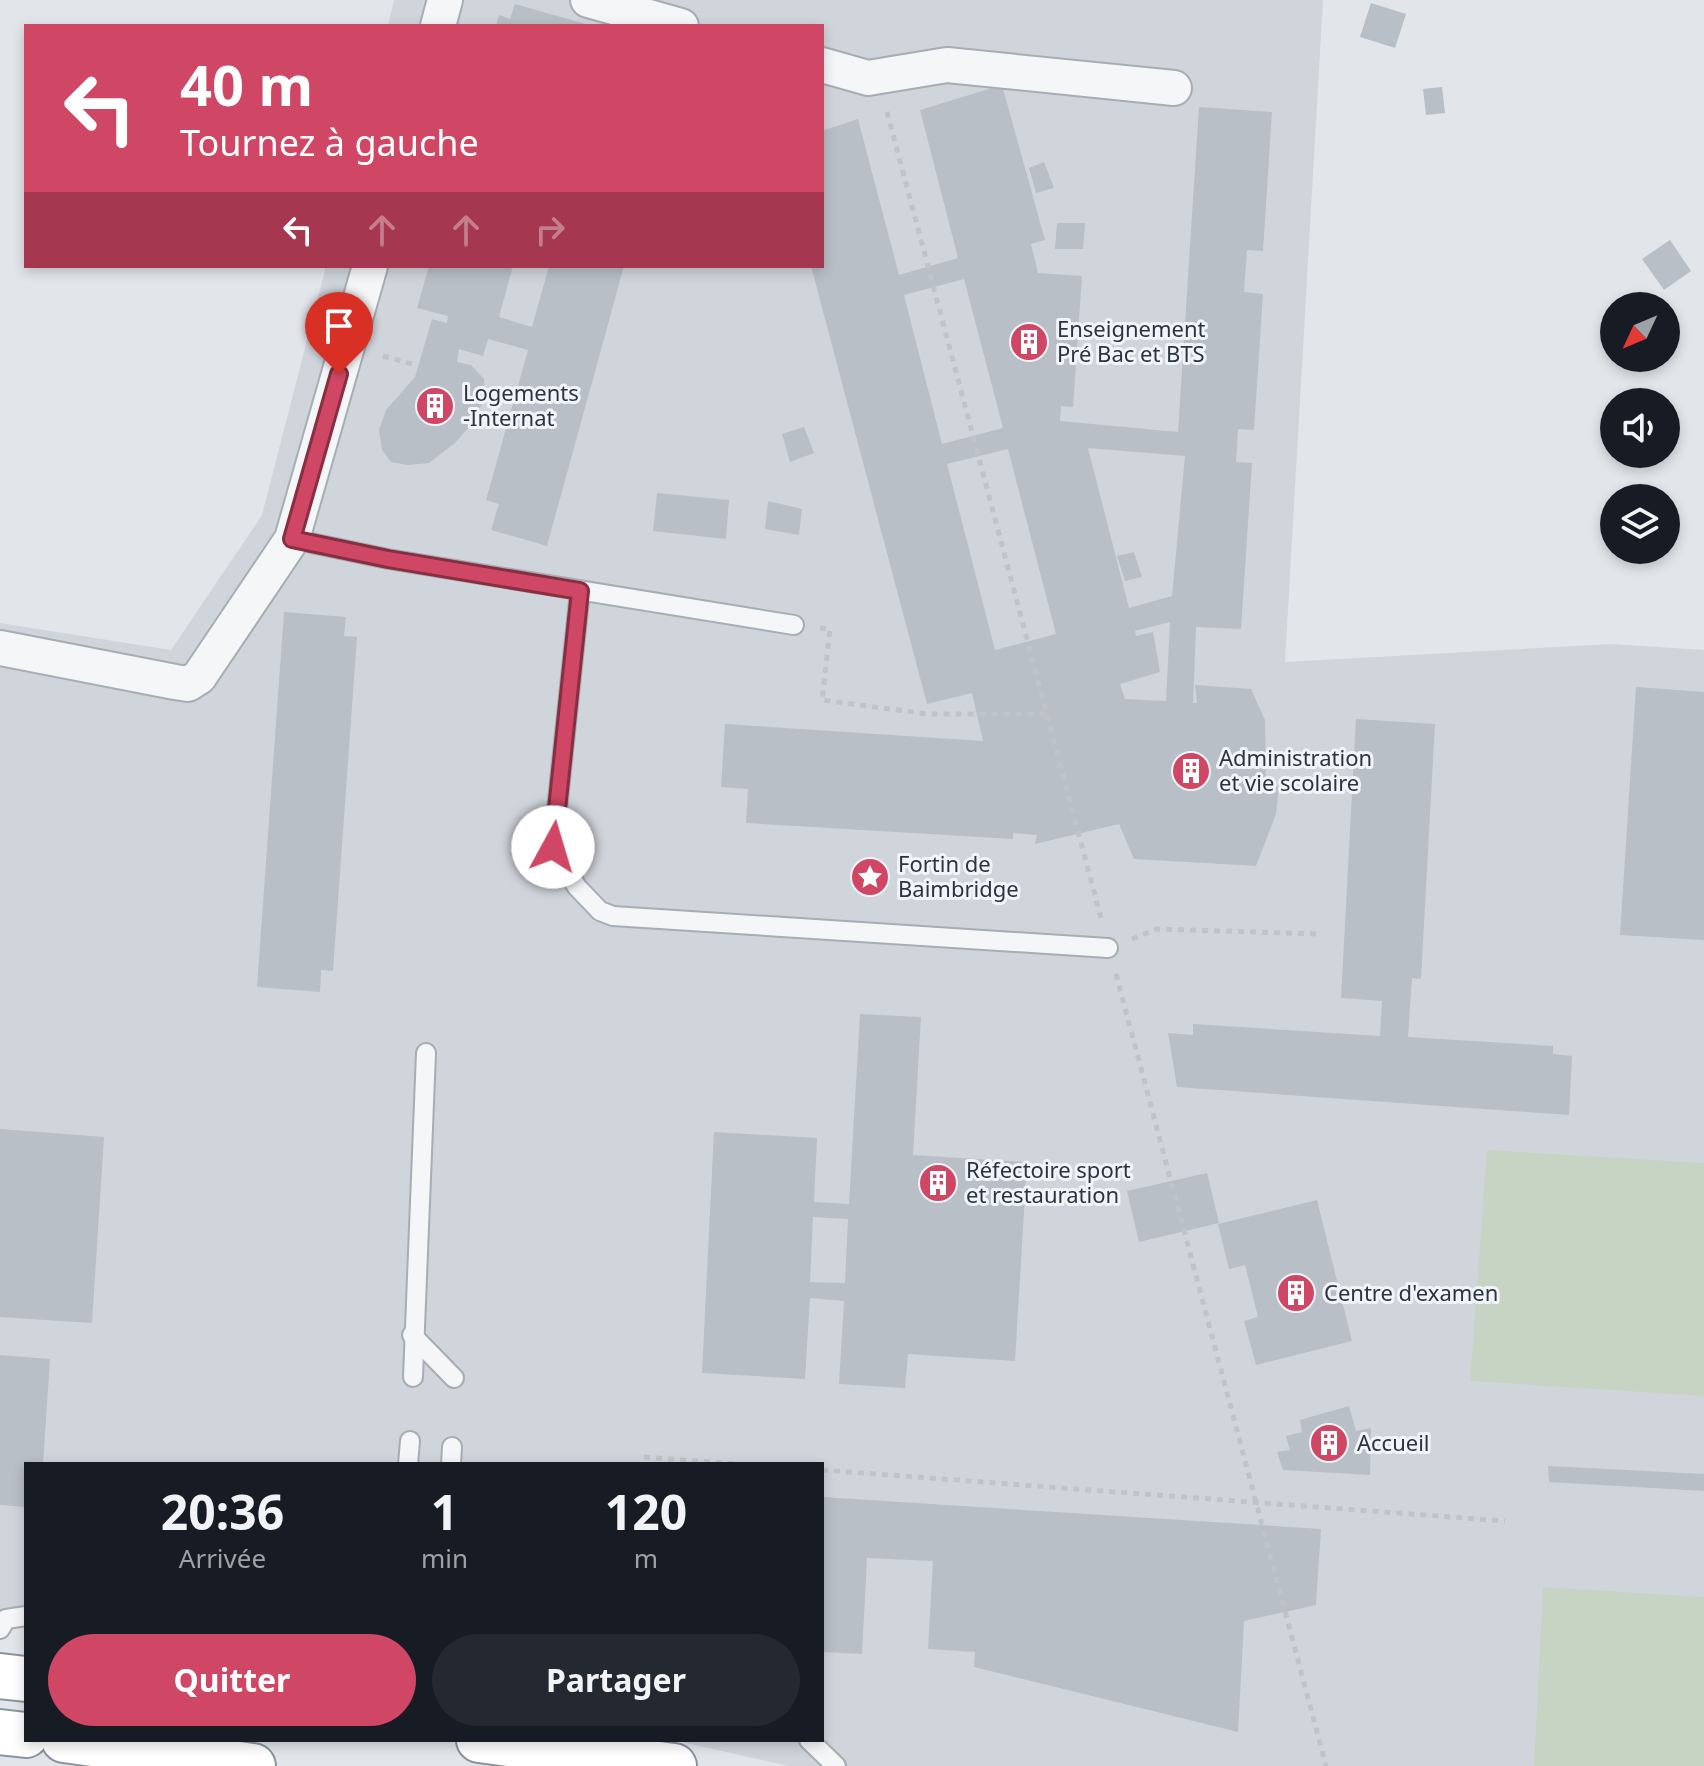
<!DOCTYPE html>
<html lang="fr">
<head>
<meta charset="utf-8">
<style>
  body { margin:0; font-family:"Noto Sans",sans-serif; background:#242831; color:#f1f3f6; height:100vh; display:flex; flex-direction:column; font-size:30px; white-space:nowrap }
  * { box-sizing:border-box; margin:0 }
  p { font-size:26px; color:#9ea1a6 }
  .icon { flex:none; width:44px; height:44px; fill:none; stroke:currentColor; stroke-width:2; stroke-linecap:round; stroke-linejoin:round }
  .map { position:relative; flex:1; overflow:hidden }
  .side { position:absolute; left:24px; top:1462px; width:800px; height:280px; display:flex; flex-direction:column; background:#171b24; border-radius:0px; box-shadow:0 4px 12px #0003 }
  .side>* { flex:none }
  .hud { position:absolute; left:24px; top:24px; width:800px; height:244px; border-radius:0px; box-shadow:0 4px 12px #0003; background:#cf4764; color:#fff; overflow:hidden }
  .needle { width:52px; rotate:226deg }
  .controls { position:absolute; left:1600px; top:292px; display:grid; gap:16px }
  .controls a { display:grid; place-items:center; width:80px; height:80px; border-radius:50%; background:#171b24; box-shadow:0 4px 12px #0003; font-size:40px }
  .pin { position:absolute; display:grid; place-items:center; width:68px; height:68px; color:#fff; margin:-82px -34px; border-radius:50% 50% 50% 0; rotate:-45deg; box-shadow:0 0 8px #0007 }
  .pin .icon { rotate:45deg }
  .me { position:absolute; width:88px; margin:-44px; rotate:6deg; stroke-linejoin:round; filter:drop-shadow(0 0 6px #0008) }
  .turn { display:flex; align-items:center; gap:28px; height:168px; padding:0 24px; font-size:36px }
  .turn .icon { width:104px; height:104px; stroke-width:2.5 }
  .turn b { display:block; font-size:56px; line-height:68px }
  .lanes { display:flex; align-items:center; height:76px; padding:0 24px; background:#0003; justify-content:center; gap:40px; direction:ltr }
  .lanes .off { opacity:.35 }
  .eta { display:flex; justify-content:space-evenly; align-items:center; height:136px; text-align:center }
  .eta b { font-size:48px; font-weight:700; line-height:56px }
  .cta { display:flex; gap:16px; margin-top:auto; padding:16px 24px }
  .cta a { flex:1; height:92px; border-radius:48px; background:#cf4764; color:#fff; font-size:32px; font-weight:700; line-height:92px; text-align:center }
  .cta a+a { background:#242831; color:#f1f3f6 }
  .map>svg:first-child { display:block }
  .built { fill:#d0d5dc }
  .green { fill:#c8d4c3 }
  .building { fill:#b9bfc7; fill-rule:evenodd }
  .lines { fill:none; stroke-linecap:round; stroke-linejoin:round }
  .lane-casing { stroke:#a7adb4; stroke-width:22 }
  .street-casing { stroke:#a7adb4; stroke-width:38 }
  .highway-casing { stroke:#8994a1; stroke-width:48 }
  .path { stroke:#c0c4c9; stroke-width:5; stroke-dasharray:6 6; stroke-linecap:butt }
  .lane { stroke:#f5f6f8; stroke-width:18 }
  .street { stroke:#f5f6f8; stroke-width:34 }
  .highway { stroke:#fff; stroke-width:44 }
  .route-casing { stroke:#872e41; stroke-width:20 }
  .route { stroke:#cf4764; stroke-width:14 }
  .labels { text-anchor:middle; stroke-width:6; stroke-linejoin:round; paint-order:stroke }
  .poi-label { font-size:22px; fill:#2a3442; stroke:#f1f4f8; text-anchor:start }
</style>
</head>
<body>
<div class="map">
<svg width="1704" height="1766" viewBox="0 0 1704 1766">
  <rect width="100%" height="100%" fill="#e2e6ea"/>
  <path class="built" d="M394 0H1323L1285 662 1612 644 1704 650V1766H789L673 1740H822V1464H26V1629L0 1626V623L171 650 262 515 326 266H822V26H388Z"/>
  <g class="green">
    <path d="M1487 1150 1704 1163V1396L1470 1381Z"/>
    <path d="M1543 1587 1704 1597V1766H1534Z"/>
  </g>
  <g class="building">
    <path d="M1371 3 1406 14 1395 48 1360 37Z"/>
    <path d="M515 4 589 25 588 26H496L499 15 510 19Z"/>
    <path d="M1002 85 1045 240 1031 244 1038 273 1082 276 1073 407 1061 406 1060 421 1178 432 1199 107 1272 112 1263 251 1247 250 1244 292 1263 294 1254 430 1238 429 1236 462 1252 463 1241 629 1196 627 1193 703H1197L1195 685 1251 689 1265 720 1266 785 1279 786 1276 814 1256 866 1134 859 1119 824 1035 844 1037 835 1013 833V839L746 823 748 789 721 787 725 724 983 741 972 693 927 704 811 266H822V131L858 119 899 275 958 258 920 110ZM964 279 1003 428 942 444 904 295ZM1088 448 1185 456 1172 596 1129 608ZM1008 449 1056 634 995 650 947 464ZM1170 622 1166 701 1125 699 1120 684 1160 672 1153 632 1136 636 1135 631Z"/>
    <path d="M1442 87 1445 113 1426 115 1423 89Z"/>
    <path d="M1044 162 1054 188 1036 193 1029 168Z"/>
    <path d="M1057 223H1085L1083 249H1055Z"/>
    <path d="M1670 240 1691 271 1664 290 1642 259Z"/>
    <path d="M429 266H513L499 317 532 327 549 266H624L547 546 491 530 499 504 486 500 528 350 488 339 483 356 459 349 457 362 471 365 484 379 483 402 471 425 455 443 429 463 408 465 391 462 382 450 379 430 386 410 415 377 432 319 447 323 448 316 417 308Z"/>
    <path d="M804 427 814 453 790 462 782 434Z"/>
    <path d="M657 493 729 500 726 539 653 531Z"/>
    <path d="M768 501 802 509 799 535 765 529Z"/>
    <path d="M1134 552 1142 577 1125 581 1117 556Z"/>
    <path d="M284 612 346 617 344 636 357 637 333 971 321 970 320 992 257 987Z"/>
    <path d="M1636 687 1704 692V940L1620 935Z"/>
    <path d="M1356 719 1435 724 1421 979 1412 978 1408 1037 1553 1046V1054L1572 1056 1569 1115 1177 1087 1168 1033 1193 1035V1024L1380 1036 1382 1001 1341 998Z"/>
    <path d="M860 1014 921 1017 913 1155 1027 1162 1015 1361 908 1354 905 1388 839 1384 844 1301 810 1298 805 1379 702 1373 714 1132 817 1138 814 1202 849 1204ZM813 1217 848 1219 845 1283 810 1282Z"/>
    <path d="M0 1129 104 1137 92 1323 0 1317Z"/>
    <path d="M1207 1173 1219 1223 1139 1242 1127 1191Z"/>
    <path d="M1317 1200 1352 1341 1256 1365 1244 1321 1258 1317 1245 1265 1229 1269 1218 1224Z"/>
    <path d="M0 1355 50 1359 43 1464H26V1507L0 1505Z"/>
    <path d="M1349 1406 1356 1431 1371 1428 1370 1475 1283 1470 1277 1452 1290 1450 1286 1436 1302 1432 1300 1420Z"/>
    <path d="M1548 1466 1704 1474V1491L1549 1482Z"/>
    <path d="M822 1497 1321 1529 1316 1605 1244 1621 1238 1732 974 1667 975 1652 928 1649 933 1561 867 1558 862 1654 822 1652Z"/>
  </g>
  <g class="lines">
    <defs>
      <g id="lane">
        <path d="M292 539 388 559 794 625"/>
        <path d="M580 591 553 847 577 887 600 911 613 916 1108 948"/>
        <path d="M412 1335 454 1378"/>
        <path d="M413 1377 426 1053"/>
        <path d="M408 1464 410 1441"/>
        <path d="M451 1464 452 1447"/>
        <path d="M0 1629 6 1619 26 1616"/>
        <path d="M809 1740 836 1766"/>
      </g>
      <g id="street">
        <path d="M588 0 681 26"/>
        <path d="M438 26 445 0"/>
        <path d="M822 65 868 78 947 65 1174 88"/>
        <path d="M0 648 175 682 188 684 199 677 292 539 370 266"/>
      </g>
      <g id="highway">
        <path d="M0 1676 26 1679"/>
        <path d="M0 1732 26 1735"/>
        <path d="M64 1740 253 1766"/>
        <path d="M479 1740 674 1766"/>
      </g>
    </defs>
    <use href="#lane" class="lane-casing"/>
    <use href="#street" class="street-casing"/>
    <use href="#highway" class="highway-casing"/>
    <g class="path">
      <path d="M887 112 1101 918"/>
      <path d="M383 356 412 364"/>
      <path d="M820 628 830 629 822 700 928 714H1046"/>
      <path d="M1132 939 1157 929 1320 934"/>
      <path d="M1116 974 1326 1766"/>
      <path d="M644 1457 736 1464"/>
      <path d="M822 1470 1505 1521"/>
    </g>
    <use href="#lane" class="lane"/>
    <use href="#street" class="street"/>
    <use href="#highway" class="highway"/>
  </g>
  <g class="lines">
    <defs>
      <path id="route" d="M339 374 292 539 388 559 580 591 553 847"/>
    </defs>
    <use href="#route" class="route-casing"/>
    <use href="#route" class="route"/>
  </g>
  <defs>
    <symbol id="building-disc" viewBox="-11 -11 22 22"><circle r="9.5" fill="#cf4764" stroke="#f1f4f8"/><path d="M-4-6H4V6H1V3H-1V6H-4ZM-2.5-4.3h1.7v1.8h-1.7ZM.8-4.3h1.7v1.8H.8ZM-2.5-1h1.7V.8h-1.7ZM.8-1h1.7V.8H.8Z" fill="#fff"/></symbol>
    <symbol id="sight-disc" viewBox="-11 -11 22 22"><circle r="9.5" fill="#cf4764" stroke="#f1f4f8"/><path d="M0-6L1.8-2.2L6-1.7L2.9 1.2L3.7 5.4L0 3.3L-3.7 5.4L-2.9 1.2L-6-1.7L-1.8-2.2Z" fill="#fff"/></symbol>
  </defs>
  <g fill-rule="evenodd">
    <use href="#building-disc" x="1007" y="320" width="44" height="44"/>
    <use href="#building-disc" x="413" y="384" width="44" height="44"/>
    <use href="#building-disc" x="1169" y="749" width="44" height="44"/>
    <use href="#sight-disc" x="848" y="855" width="44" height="44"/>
    <use href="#building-disc" x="916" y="1161" width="44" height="44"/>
    <use href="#building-disc" x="1274" y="1271" width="44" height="44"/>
    <use href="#building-disc" x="1307" y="1421" width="44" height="44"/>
  </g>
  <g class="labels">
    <g class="poi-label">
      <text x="1057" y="337">Enseignement<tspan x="1057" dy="25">Pré Bac et BTS</tspan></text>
      <text x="463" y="401">Logements<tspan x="463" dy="25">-Internat</tspan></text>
      <text x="1219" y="766">Administration<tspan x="1219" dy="25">et vie scolaire</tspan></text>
      <text x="898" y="872">Fortin de<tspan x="898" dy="25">Baimbridge</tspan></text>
      <text x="966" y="1178">Réfectoire sport<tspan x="966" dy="25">et restauration</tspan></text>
      <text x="1324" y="1301">Centre d'examen</text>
      <text x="1357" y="1451">Accueil</text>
    </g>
  </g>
</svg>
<div class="controls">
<a><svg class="needle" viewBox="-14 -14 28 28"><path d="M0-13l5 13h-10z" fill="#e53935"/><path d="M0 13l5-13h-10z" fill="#9ea1a6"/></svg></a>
<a><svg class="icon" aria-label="sound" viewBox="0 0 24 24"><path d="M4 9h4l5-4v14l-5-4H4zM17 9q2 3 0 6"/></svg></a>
<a><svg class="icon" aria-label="layers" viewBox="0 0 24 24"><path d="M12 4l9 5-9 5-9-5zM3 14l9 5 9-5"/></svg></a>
</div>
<div class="pin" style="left:339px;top:374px;background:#d93025"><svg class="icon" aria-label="arrive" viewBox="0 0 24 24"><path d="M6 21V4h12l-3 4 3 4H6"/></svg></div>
<svg class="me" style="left:553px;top:847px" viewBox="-20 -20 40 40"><circle r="19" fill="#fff"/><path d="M0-13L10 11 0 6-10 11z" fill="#cf4764"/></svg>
<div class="hud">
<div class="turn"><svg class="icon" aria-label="left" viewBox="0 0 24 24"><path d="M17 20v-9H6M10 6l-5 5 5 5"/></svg><div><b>40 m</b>Tournez à gauche</div></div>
<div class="lanes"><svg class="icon" aria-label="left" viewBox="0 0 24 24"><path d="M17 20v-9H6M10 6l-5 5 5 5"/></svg><svg class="icon off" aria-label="ahead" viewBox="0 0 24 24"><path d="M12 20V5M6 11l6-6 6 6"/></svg><svg class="icon off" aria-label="ahead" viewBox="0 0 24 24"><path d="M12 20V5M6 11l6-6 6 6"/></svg><svg class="icon off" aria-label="right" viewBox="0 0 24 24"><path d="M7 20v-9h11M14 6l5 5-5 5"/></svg></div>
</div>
<section class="side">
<div class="eta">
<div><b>20:36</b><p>Arrivée</p></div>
<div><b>1</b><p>min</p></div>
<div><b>120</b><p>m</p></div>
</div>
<div class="cta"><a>Quitter</a><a>Partager</a></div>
</section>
</div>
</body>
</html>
